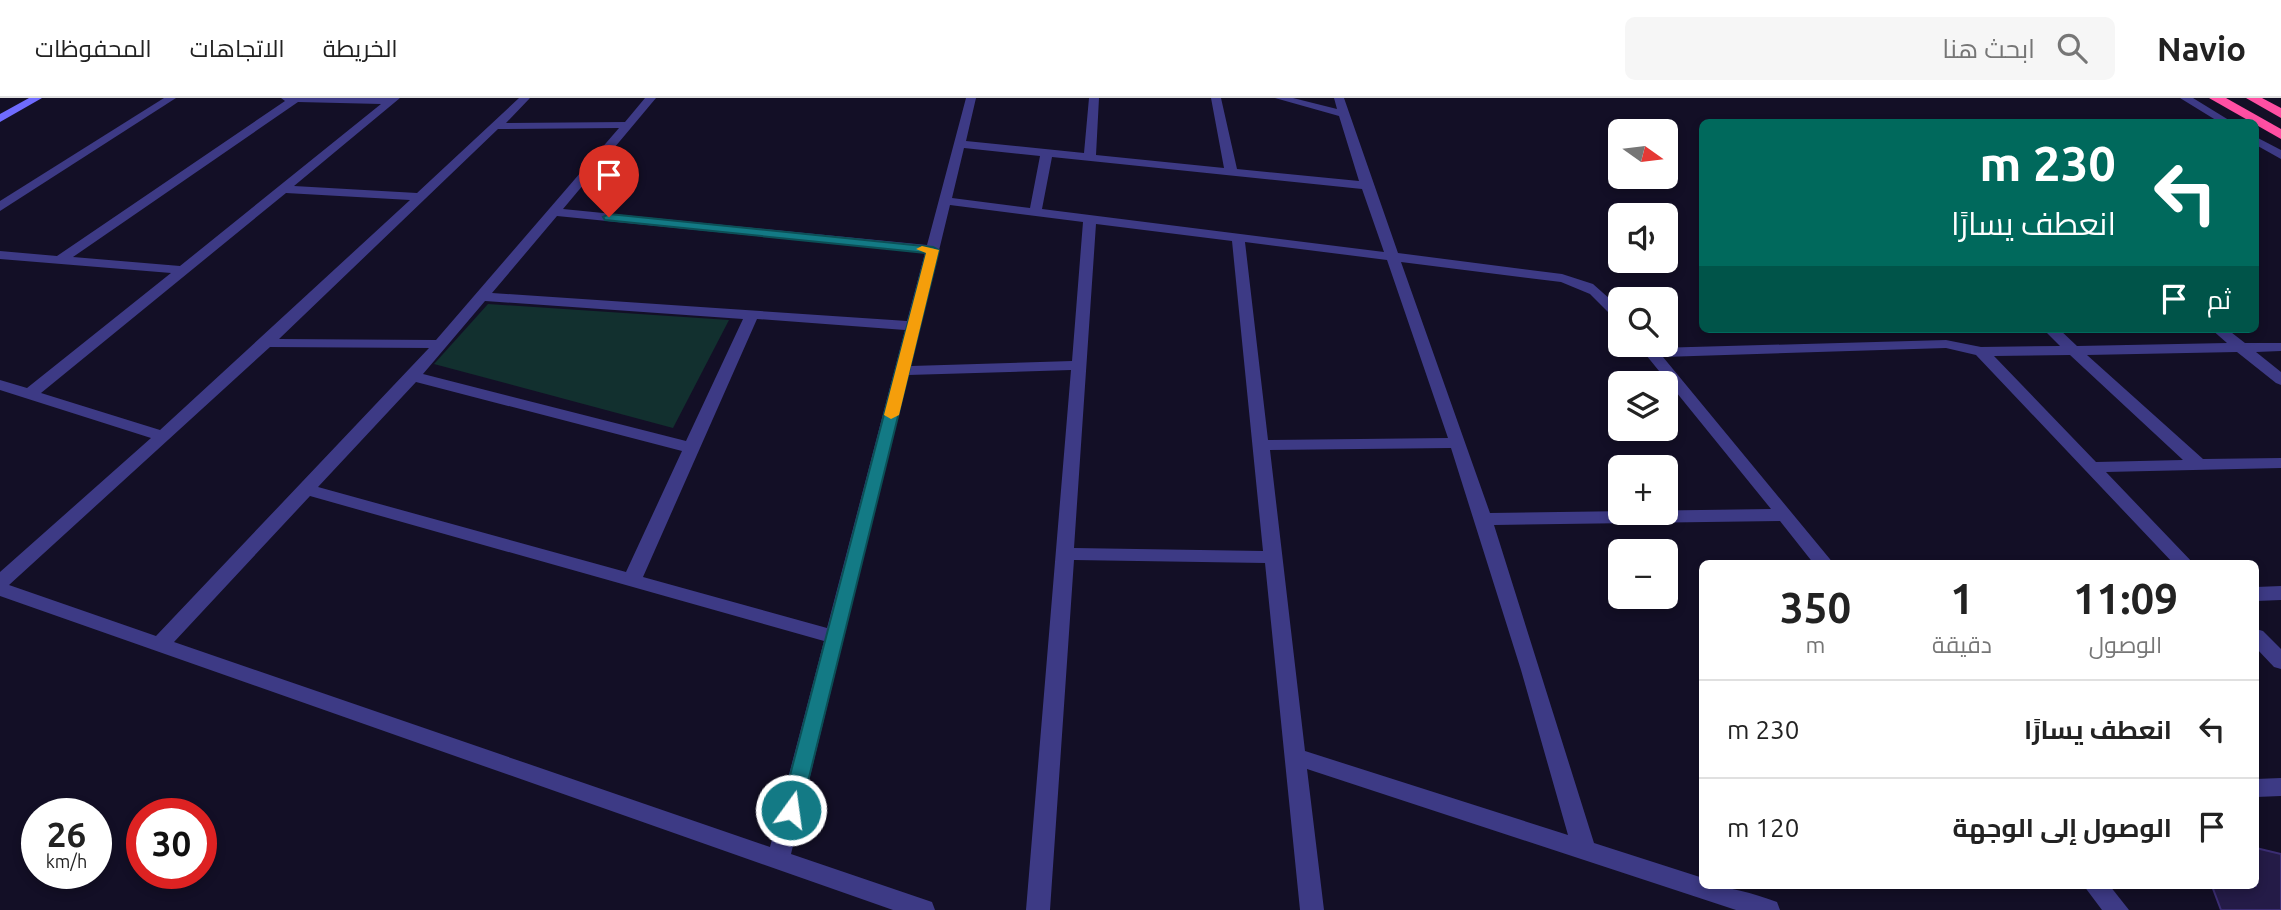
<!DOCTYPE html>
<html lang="ar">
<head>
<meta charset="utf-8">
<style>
  body { margin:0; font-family:Ubuntu,Cairo,sans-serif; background:#f6f6f6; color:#222; direction:rtl; height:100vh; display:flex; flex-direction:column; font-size:26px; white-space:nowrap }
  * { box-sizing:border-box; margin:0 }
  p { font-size:23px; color:#767676 }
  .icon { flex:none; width:38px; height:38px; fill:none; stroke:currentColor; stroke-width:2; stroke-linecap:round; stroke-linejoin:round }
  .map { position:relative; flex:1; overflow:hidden; direction:ltr }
  .details { position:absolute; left:1699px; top:462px; width:560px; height:329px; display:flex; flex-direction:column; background:#fff; border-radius:10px; box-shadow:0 4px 10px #0003; direction:rtl }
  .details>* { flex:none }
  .top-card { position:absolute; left:1699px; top:21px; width:560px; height:214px; border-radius:10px; box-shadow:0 4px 10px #0003; direction:rtl; background:#00695c; color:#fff; overflow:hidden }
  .needle { width:46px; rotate:104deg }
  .controls { position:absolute; left:1608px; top:21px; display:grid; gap:14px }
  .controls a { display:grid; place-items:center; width:70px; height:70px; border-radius:10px; background:#fff; box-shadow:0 4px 10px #0003; font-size:35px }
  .speed { position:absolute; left:21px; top:700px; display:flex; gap:14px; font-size:35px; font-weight:700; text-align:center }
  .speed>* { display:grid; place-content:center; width:91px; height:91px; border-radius:50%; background:#fff; box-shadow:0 4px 10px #0003; line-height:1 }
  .speed small { font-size:18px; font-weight:400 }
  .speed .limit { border:10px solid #d22; background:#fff; color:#111 }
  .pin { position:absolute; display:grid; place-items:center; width:60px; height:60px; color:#fff; margin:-72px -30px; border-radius:50% 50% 50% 0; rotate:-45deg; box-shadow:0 0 7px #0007 }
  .pin .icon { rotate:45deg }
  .me { position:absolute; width:77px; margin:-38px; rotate:14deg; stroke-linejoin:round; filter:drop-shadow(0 0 5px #0008) }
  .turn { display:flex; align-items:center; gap:24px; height:147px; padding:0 28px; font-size:32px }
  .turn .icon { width:91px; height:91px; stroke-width:2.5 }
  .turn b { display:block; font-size:49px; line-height:60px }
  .then { display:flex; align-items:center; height:66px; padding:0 28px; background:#0003; gap:14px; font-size:26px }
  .eta { display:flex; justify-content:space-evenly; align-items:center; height:119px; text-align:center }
  .eta b { font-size:42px; font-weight:700; line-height:49px }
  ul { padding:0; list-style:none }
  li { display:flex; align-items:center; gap:21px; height:98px; padding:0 28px; border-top:2px solid #e0e0e0 }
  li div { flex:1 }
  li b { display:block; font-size:26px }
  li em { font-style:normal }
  header { display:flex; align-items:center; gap:42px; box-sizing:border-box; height:98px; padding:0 35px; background:#fff; border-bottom:2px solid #e0e0e0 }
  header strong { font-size:33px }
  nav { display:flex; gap:38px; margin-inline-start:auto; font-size:24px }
  .search { width:490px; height:63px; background:#f6f6f6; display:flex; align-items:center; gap:18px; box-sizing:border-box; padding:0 24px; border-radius:10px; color:#767676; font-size:26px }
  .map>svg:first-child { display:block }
  .green { fill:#12302f }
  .building { fill:#241b47; stroke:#3b2d73; stroke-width:2 }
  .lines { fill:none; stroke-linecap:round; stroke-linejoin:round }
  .street { fill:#3d3a85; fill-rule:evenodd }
  .secondary { fill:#6f6bff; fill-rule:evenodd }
  .highway { fill:#ff4fa3; fill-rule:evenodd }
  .route { fill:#137a85; stroke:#0c4f56; stroke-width:2 }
  .slow { fill:#f59e0b }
</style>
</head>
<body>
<header>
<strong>Navio</strong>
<div class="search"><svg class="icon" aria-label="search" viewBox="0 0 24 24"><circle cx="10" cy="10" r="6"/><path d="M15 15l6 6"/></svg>ابحث هنا</div>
<nav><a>الخريطة</a><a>الاتجاهات</a><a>المحفوظات</a></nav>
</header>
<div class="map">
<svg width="2281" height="812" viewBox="0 0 2281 812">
  <rect width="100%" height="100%" fill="#130f26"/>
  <path class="green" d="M488 206 729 222 673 330 434 266Z"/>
  <path class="building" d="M2256 750 2281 756V812H2221L2212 788H2256Z"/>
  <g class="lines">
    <g class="street">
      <path d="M164 0H176L0 113V103Z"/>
      <path d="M281 0H400L294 88 417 95 519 0H530L506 25 625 24 645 0H656L563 111 927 147 966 0H976L966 43 1084 55 1089 0H1099L1096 57 1224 70 1211 0H1221L1237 71 1359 83 1339 18 1275 0H1293L1337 11 1334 0H1344L1398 155 1562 176 1593 186 1620 210V222L1615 221 1590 196 1561 184 1401 164 1490 415 1771 411 1642 252 1641 247H1653L1656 250 1946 242 1981 249 2060 248 2043 231H2059L2077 248 2227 245 2211 231H2227L2245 245H2281V253L2256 254 2281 274V287L2276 285 2237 254 2087 257 2203 361 2281 360V370L2106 374 2194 466H2174L1976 257 1946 250 1663 259 1834 466H1814L1780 423 1494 427 1594 745 1703 780V788C1729 788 1752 795 1777 804L1780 812H1736L1307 671 1324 812H1300L1265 465 1074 462 1050 812H1026L1071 272 908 277 791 756 932 804 935 812H893L0 498V474L151 340 0 292V282L27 290 171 175 0 161V153L57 158 285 3ZM298 4 381 6 180 168 73 159ZM619 30 436 242 279 241 498 31ZM964 50 1040 58 1030 110 952 100ZM1052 59 1362 91 1384 154 1042 111ZM286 95 410 102 160 332 41 295ZM950 107 1083 124 1072 263 911 268ZM557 118 925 155 907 223 492 195ZM1096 126 1232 143 1263 453 1074 450ZM1245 144 1387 162 1448 340 1268 342ZM485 203 743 221 686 343 423 276ZM757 221 905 232 827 530 643 479ZM270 249 429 250 156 538 9 487ZM2070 257 2183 362 2096 364 1994 258ZM416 284 682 353 626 474 318 389ZM1451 350 1521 572 1568 737 1305 653 1270 352ZM310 398 824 543 770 749 174 544Z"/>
      <path d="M2180 0H2193L2232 24H2219Z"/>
      <path d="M2256 39 2281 52V61L2256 47Z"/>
      <path d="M2281 488V502L2256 503V489Z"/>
      <path d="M2256 531 2263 533 2281 551V571L2274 569 2256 550Z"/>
      <path d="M2281 680V698L2256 699V681Z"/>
      <path d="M2084 788H2110L2129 812H2102Z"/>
    </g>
    <path class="secondary" d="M29 0H42L0 24V16Z"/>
    <g class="highway">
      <path d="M2209 0H2226L2281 31V41Z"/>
      <path d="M2246 0H2262L2281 10V20Z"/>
    </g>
  </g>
  <path class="route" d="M609 116 933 149 939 152 801 712 798 718 791 721 784 718 781 712 926 155 605 122 603 119Z"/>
  <path class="slow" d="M922 148 939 152 899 317 891 321 884 317 926 155 916 151Z"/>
</svg>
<div class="controls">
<a><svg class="needle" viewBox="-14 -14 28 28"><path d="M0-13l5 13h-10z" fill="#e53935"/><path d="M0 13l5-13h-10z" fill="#767676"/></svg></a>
<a><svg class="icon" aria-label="sound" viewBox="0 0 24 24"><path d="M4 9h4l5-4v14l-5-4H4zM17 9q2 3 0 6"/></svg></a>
<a><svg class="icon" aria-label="search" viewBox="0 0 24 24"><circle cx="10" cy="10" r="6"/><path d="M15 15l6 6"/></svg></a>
<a><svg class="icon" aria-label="layers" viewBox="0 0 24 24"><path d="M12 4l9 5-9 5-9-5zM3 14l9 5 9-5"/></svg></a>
<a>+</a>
<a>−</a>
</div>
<div class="speed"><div>26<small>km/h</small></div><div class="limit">30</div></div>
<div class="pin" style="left:609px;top:119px;background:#d93025"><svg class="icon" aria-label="arrive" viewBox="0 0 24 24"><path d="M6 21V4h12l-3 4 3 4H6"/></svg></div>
<svg class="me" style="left:791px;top:712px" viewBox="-20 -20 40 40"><circle r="17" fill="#137a85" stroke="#fff" stroke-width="3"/><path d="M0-11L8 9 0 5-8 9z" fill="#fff"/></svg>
<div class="top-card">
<div class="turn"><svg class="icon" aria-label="left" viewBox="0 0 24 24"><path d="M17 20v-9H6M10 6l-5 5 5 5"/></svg><div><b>230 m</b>انعطف يسارًا</div></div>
<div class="then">ثم<svg class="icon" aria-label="arrive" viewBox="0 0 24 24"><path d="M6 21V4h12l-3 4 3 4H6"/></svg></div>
</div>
<section class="details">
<div class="eta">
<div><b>11:09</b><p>الوصول</p></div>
<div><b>1</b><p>دقيقة</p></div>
<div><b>350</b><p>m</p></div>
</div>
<ul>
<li><svg class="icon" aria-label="left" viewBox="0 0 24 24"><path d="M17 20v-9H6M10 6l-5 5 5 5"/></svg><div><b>انعطف يسارًا</b></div><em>230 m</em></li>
<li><svg class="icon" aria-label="arrive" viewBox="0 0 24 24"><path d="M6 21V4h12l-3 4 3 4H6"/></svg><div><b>الوصول إلى الوجهة</b></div><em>120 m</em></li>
</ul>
</section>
</div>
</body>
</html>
